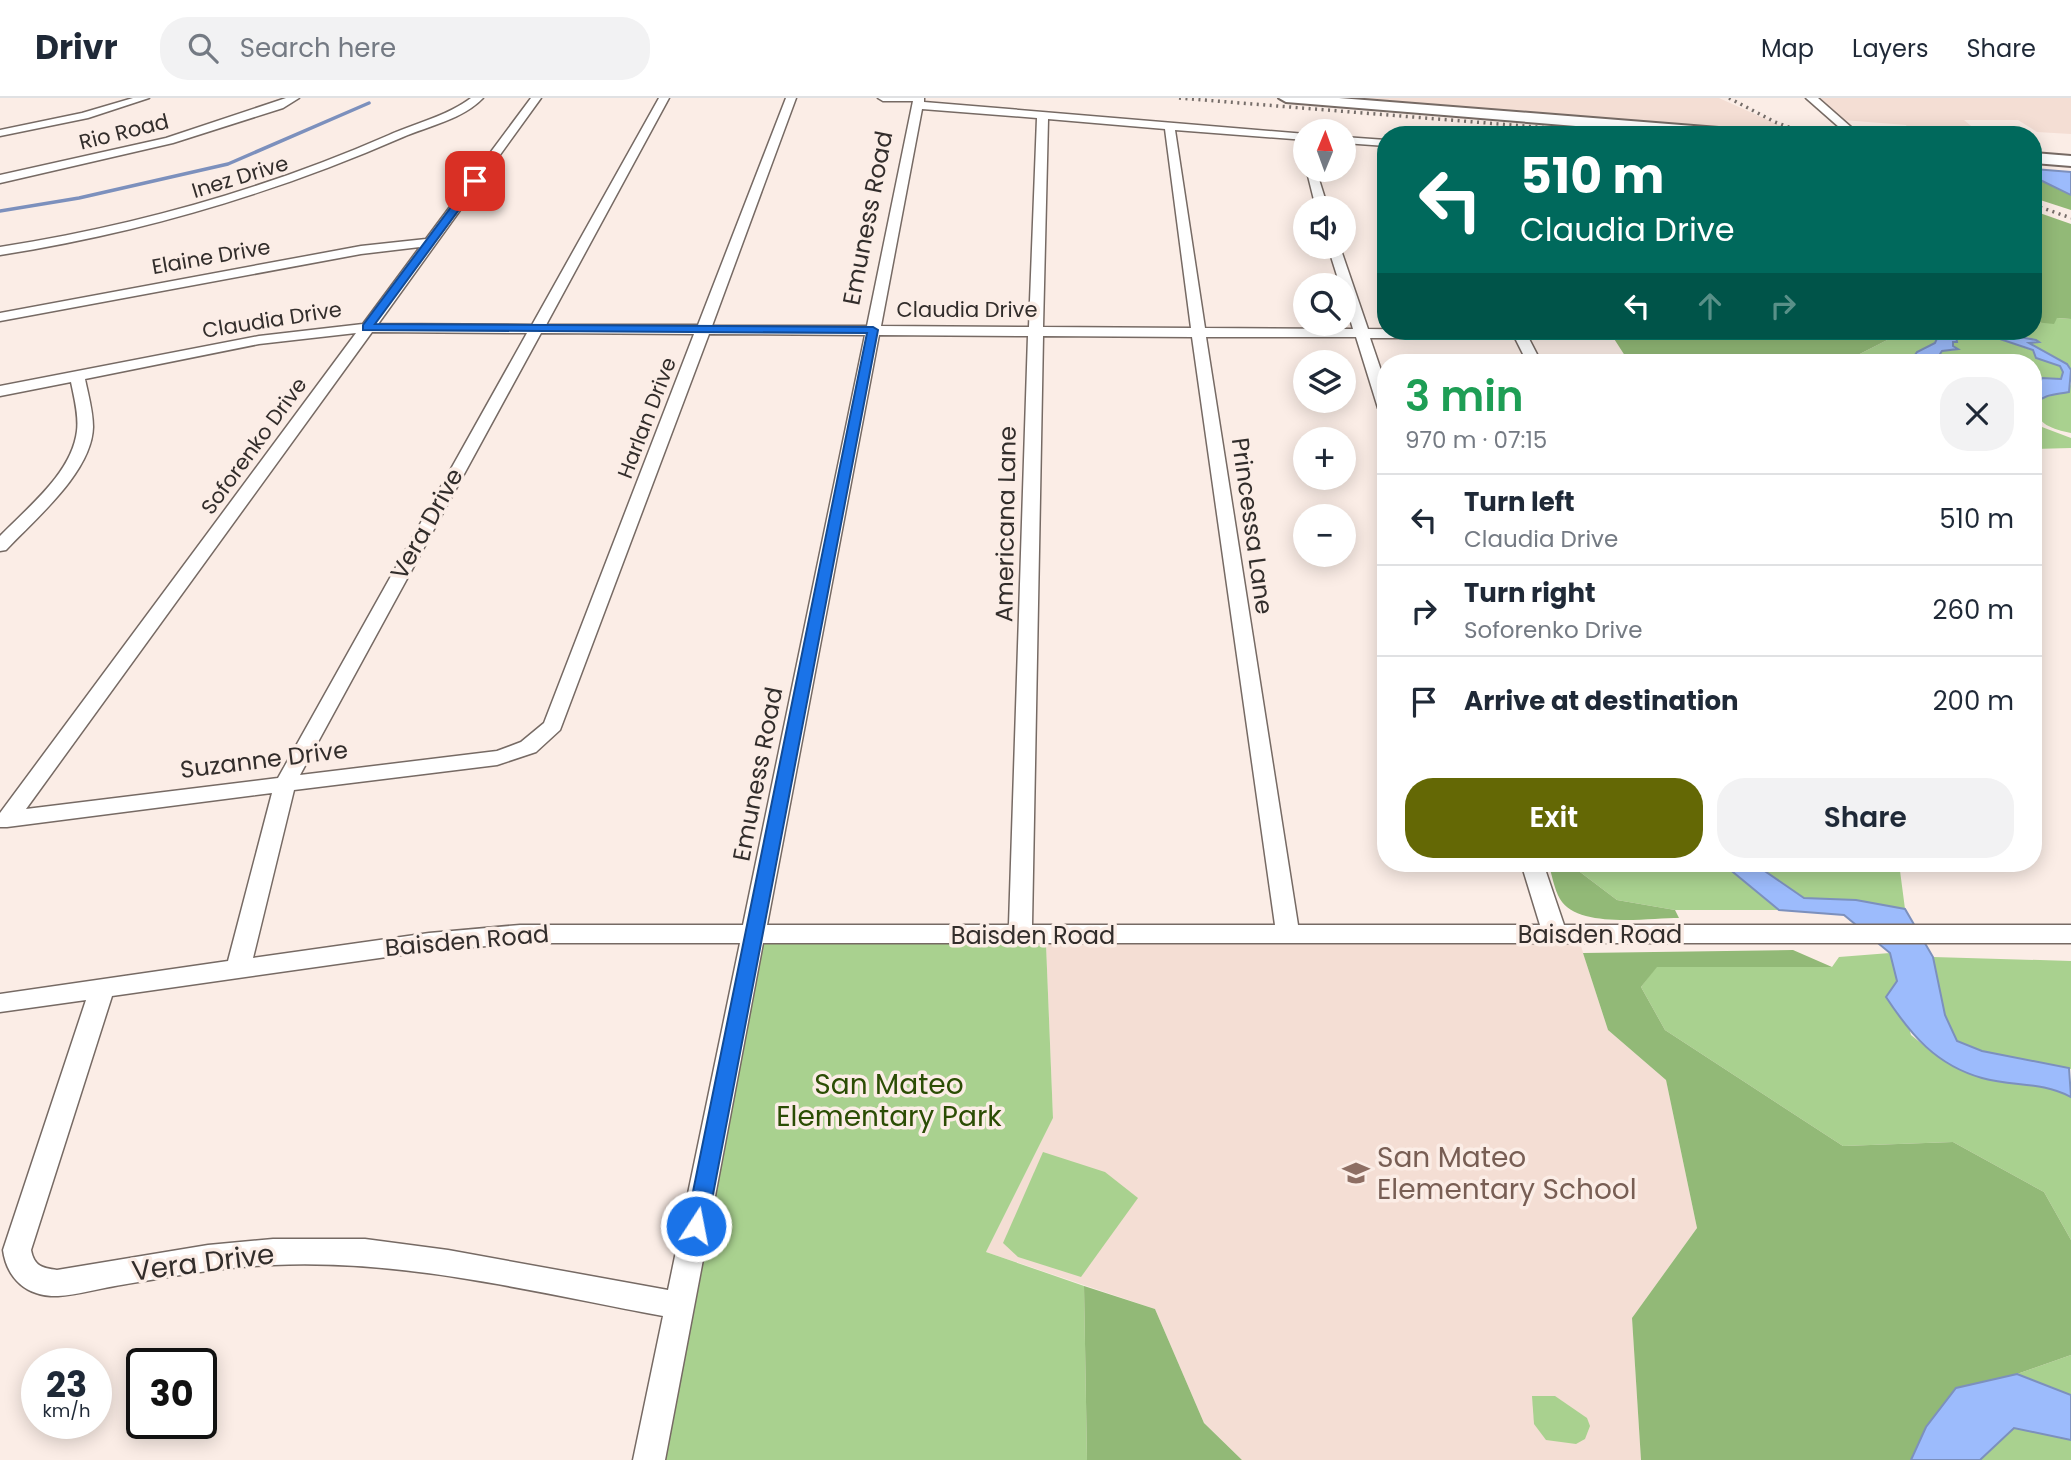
<!DOCTYPE html>
<html lang="en">
<head>
<meta charset="utf-8">
<style>
  body { margin:0; font-family:Poppins,sans-serif; background:#f2f2f3; color:#1f2937; height:100vh; display:flex; flex-direction:column; font-size:26px; white-space:nowrap }
  * { box-sizing:border-box; margin:0 }
  p { font-size:23px; color:#747a83 }
  .icon { flex:none; width:38px; height:38px; fill:none; stroke:currentColor; stroke-width:2; stroke-linecap:round; stroke-linejoin:round }
  .map { position:relative; flex:1; overflow:hidden }
  .panel { position:absolute; left:1377px; top:256px; width:665px; height:518px; display:flex; flex-direction:column; background:#fff; border-radius:28px; box-shadow:0 4px 18px #0003 }
  .panel>* { flex:none }
  .banner { position:absolute; left:1377px; top:28px; width:665px; height:214px; border-radius:28px; box-shadow:0 4px 18px #0003; background:#00695c; color:#fff; overflow:hidden }
  .needle { width:46px; rotate:1deg }
  .controls { position:absolute; left:1293px; top:21px; display:grid; gap:14px }
  .controls a { display:grid; place-items:center; width:63px; height:63px; border-radius:50%; background:#fff; box-shadow:0 4px 18px #0003; font-size:35px }
  .speed { position:absolute; left:21px; top:1250px; display:flex; gap:14px; font-size:35px; font-weight:700; text-align:center }
  .speed>* { display:grid; place-content:center; width:91px; height:91px; border-radius:50%; background:#fff; box-shadow:0 4px 18px #0003; line-height:1 }
  .speed small { font-size:18px; font-weight:400 }
  .speed .limit { border:4px solid #111; border-radius:10px; background:#fff; color:#111 }
  .pin { position:absolute; display:grid; place-items:center; width:60px; height:60px; color:#fff; margin:-30px; border-radius:14px; box-shadow:0 4px 10px #0006 }
  .me { position:absolute; width:77px; margin:-38px; rotate:11deg; stroke-linejoin:round; filter:drop-shadow(0 0 5px #0008) }
  .turn { display:flex; align-items:center; gap:24px; height:147px; padding:0 28px; font-size:32px }
  .turn .icon { width:91px; height:91px; stroke-width:2.5 }
  .turn b { display:block; font-size:49px; line-height:60px }
  .lanes { display:flex; align-items:center; height:66px; padding:0 28px; background:#0003; justify-content:center; gap:35px; direction:ltr }
  .lanes .off { opacity:.35 }
  .round { display:grid; place-items:center; flex:none; width:74px; height:74px; border-radius:28px; background:#f2f2f3 }
  .overview { display:flex; align-items:center; justify-content:space-between; height:119px; padding:0 28px }
  h1 { font-size:42px; font-weight:600; line-height:52px; color:#1e9e55 }
  .button { display:flex; gap:14px; margin-top:auto; padding:14px 28px }
  .button a { flex:1; height:80px; border-radius:28px; background:#646805; color:#fff; font-size:28px; font-weight:600; line-height:80px; text-align:center }
  .button a+a { background:#f2f2f3; color:#1f2937 }
  ul { padding:0; list-style:none }
  li { display:flex; align-items:center; gap:21px; height:91px; padding:0 28px; border-top:2px solid #e0e1e3 }
  li div { flex:1 }
  li b { display:block; font-size:26px }
  li em { font-style:normal }
  header { display:flex; align-items:center; gap:42px; box-sizing:border-box; height:98px; padding:0 35px; background:#fff; border-bottom:2px solid #e0e1e3 }
  header strong { font-size:33px }
  nav { display:flex; gap:38px; margin-inline-start:auto; font-size:24px }
  .search { width:490px; height:63px; background:#f2f2f3; display:flex; align-items:center; gap:18px; box-sizing:border-box; padding:0 24px; border-radius:28px; color:#747a83; font-size:26px }
  .map>svg:first-child { display:block }
  .built { fill:#f4ded4 }
  .green { fill:#a9d18f }
  .forest { fill:#92b977 }
  .water { fill:#9cbbfc; stroke:#7c90bd; stroke-width:2 }
  .lines { fill:none; stroke-linecap:round; stroke-linejoin:round }
  .stream { stroke:#7c90bd; stroke-width:3.5 }
  .minor-casing { stroke:#766a64; stroke-width:3 }
  .tertiary-casing { stroke:#766a64; stroke-width:4 }
  .minor { fill:#fff; fill-rule:evenodd }
  .tertiary { fill:#fff; fill-rule:evenodd }
  .rail { stroke:#766e6a; stroke-width:3.5; stroke-dasharray:2 4.5; stroke-linecap:butt }
  .route { fill:#1a73e8; stroke:#114b97; stroke-width:2 }
  .labels { text-anchor:middle; stroke-width:7; stroke-linejoin:round; paint-order:stroke }
  .far-street-label { font-size:21px; fill:#322d2b; stroke:#fbede6 }
  .street-label { font-size:24px; fill:#322d2b; stroke:#fbede6 }
  .near-park-label { font-size:28px; fill:#2b4d04; stroke:#fbede6 }
  .near-education-label { font-size:28px; fill:#785e54; stroke:#fbede6; text-anchor:start }
  .near-street-label { font-size:28px; fill:#322d2b; stroke:#fbede6 }
</style>
</head>
<body>
<header>
<strong>Drivr</strong>
<div class="search"><svg class="icon" aria-label="search" viewBox="0 0 24 24"><circle cx="10" cy="10" r="6"/><path d="M15 15l6 6"/></svg>Search here</div>
<nav><a>Map</a><a>Layers</a><a>Share</a></nav>
</header>
<div class="map">
<svg width="2071" height="1362" viewBox="0 0 2071 1362">
  <rect width="100%" height="100%" fill="#fbede6"/>
  <g class="built">
    <path d="M1315 0H1719L1801 37H1783Z"/>
    <path d="M1817 0H2071V36L2037 34 2018 22H1964L1982 37H1911L1906 27 1843 22Z"/>
    <path d="M1580 845 1608 932 1666 982 1697 1130 1632 1220 1641 1362H1242L1204 1325 1155 1211 986 1154 1053 1020 1046 846Z"/>
  </g>
  <g class="green">
    <path d="M2057 220 2071 221V272L2067 266 2029 245 2031 240 1988 233H2034V224L2039 225Z"/>
    <path d="M1899 236H1939L1935 245 1917 254 1912 264H1844Z"/>
    <path d="M1962 236 1991 238 2033 252 2036 260 2060 268 2063 274 2061 281 2042 280 2034 292V264H1950L1940 257 1942 253 1955 252 1953 244Z"/>
    <path d="M2071 285V335C2053 331 2036 327 2034 306 2044 297 2053 294 2068 294Z"/>
    <path d="M2034 326 2071 340V350L2034 351Z"/>
    <path d="M1574 765H1722L1779 812H1675L1617 802 1576 771Z"/>
    <path d="M1753 765H1899L1905 811 1856 802 1804 800Z"/>
    <path d="M759 846H1046L1053 1020 986 1154 1084 1188 1087 1362H664Z"/>
    <path d="M1890 855 1911 937 1937 958 1982 980 2050 989 2071 999V1142L2044 1094 1953 1044 1843 1048 1665 932 1641 889 1656 869H1832L1839 859Z"/>
    <path d="M1933 859 2071 863V971L1982 953 1957 943 1945 917Z"/>
    <path d="M1043 1054 1105 1074 1138 1100 1081 1179 1018 1159 1003 1145Z"/>
    <path d="M2071 1257V1297L2017 1276Z"/>
    <path d="M1532 1298H1555L1587 1320 1590 1328 1585 1341 1576 1346 1546 1342 1534 1326Z"/>
    <path d="M2014 1330 2071 1342V1362H1980Z"/>
  </g>
  <g class="forest">
    <path d="M2034 79 2071 97V112L2034 100Z"/>
    <path d="M2034 113 2071 126V221L2057 220 2054 226 2034 224Z"/>
    <path d="M1609 233H1945L1939 236H1899L1844 264H1629Z"/>
    <path d="M1548 765H1574L1576 771 1617 802 1675 812 1679 820C1648 820 1577 831 1560 801 1554 791 1552 776 1548 765Z"/>
    <path d="M1793 852 1832 869H1657L1641 889 1665 932 1843 1048 1953 1044 2044 1094 2071 1142V1257L2017 1276 1926 1329 1911 1362H1641L1632 1220 1697 1130 1666 982 1608 932 1583 855Z"/>
    <path d="M1084 1188 1155 1211 1204 1325 1242 1362H1087Z"/>
  </g>
  <g class="water">
    <path d="M2034 71 2071 74V97L2034 79Z"/>
    <path d="M1944 233H1988L2036 242 2039 244 2029 245 2067 266 2071 272 2069 294C2054 297 2045 296 2034 306V292L2042 280 2061 281 2063 274 2060 268 2036 260 2033 252 1991 238H1956L1957 244H1953V248L1958 251 1942 253 1940 256 1950 264 1938 261 1911 263 1917 254 1935 245 1939 236Z"/>
    <path d="M1722 765H1753L1804 800 1856 802 1905 811 1933 859 1945 917 1957 943 1982 953 2069 970 2071 999C2040 983 2014 989 1982 980 1936 967 1911 937 1886 899L1897 883 1890 855 1844 817 1779 812Z"/>
    <path d="M2017 1276 2071 1297V1342L2014 1330 1980 1362H1911L1926 1329 1956 1290Z"/>
  </g>
  <g class="lines">
    <path class="stream" d="M0 113 79 100 228 66 369 5"/>
    <defs>
      <g id="minor">
        <path d="M133 0H149L88 20 0 38V32L82 15Z"/>
        <path d="M286 0H299L283 10 173 45 0 85V77L166 40Z"/>
        <path d="M471 0H483C463 21 429 28 403 39 272 96 141 135 0 157V149C135 128 263 92 389 37 416 25 447 18 471 0Z"/>
        <path d="M531 0H541L378 226 532 227 659 0H669L546 227H698L786 0H796L712 228H867L913 3H883L878 0H924V4L1306 36V42L1175 32 1205 230 1353 231 1344 201V187H1340L1328 149H1340L1368 231 1525 233 1541 264H1527L1515 240H1370L1386 287V315L1378 310 1356 239H1206L1298 827H1540L1521 765H1543L1564 827H2071V845H763L665 1362H633L663 1218C534 1194 405 1161 273 1167 220 1169 168 1179 115 1188 97 1191 77 1197 58 1198 27 1199 7 1181 3 1152L86 902 0 914V896L228 863 272 695 7 729H0V715L356 235 259 246 85 281C88 296 93 313 93 329 92 374 35 421 6 452L0 453V438C28 409 72 375 77 333 79 317 74 299 71 284L0 298V288L259 238 363 226 420 149 361 156 0 223V215L361 148 426 141ZM922 11 1037 20 1029 229 881 228ZM1048 21 1165 31 1191 230 1043 229ZM372 234 527 235 278 680 26 711ZM541 235 694 236 544 625 521 644 497 653 300 677ZM709 236 865 237 743 827H520L429 835 253 860 294 692 497 667 536 654 560 632ZM879 237 1028 238 1009 827H767ZM1043 238 1192 239 1275 827H1032ZM520 845H740L668 1192 448 1152 365 1141H273L208 1147 57 1172C42 1170 34 1168 31 1152L112 898 429 853Z"/>
        <path d="M1806 0H1818L1860 37H1848Z"/>
        <path d="M1344 39 1386 42V48L1344 45Z"/>
        <path d="M1306 70 1316 72 1328 110H1316Z"/>
      </g>
      <g id="tertiary">
        <path d="M1279 0H1339L1744 32 1751 37H1685L1286 4Z"/>
        <path d="M2034 55 2071 58V68L2034 65Z"/>
      </g>
    </defs>
    <use href="#minor" class="minor-casing"/>
    <use href="#tertiary" class="tertiary-casing"/>
    <use href="#minor" class="minor"/>
    <use href="#tertiary" class="tertiary"/>
    <g class="rail">
      <path d="M1179 0 1635 37"/>
      <path d="M1729 0 1775 24 1810 37"/>
      <path d="M2034 107 2071 120"/>
    </g>
  </g>
  <path class="route" d="M472 81 480 83 375 226 873 229 878 232 707 1128 704 1134 696 1137 689 1134 686 1128 867 235 363 232V227Z"/>
  <defs>
    <symbol id="school-bare" viewBox="-9 -9 18 18"><path d="M0-5L7-2L0 1L-7-2ZM-4 1L0 2.5L4 1V4Q0 6-4 4Z" fill="#8d6e63" stroke="#fbede6" stroke-width="2.5" paint-order="stroke"/></symbol>
  </defs>
  <g fill-rule="evenodd">
    <use href="#school-bare" x="1337" y="1056" width="38" height="38"/>
  </g>
  <g class="labels">
    <g class="far-street-label">
      <text transform="translate(124 34) rotate(-14)" y="7">Rio Road</text>
      <text transform="translate(240 79) rotate(-17)" y="7">Inez Drive</text>
      <text transform="translate(211 159) rotate(-10)" y="7">Elaine Drive</text>
      <text x="967" y="219">Claudia Drive</text>
      <text transform="translate(272 222) rotate(-9)" y="7">Claudia Drive</text>
      <text transform="translate(647 320) rotate(-69)" y="7">Harlan Drive</text>
      <text transform="translate(254 348) rotate(-54)" y="7">Soforenko Drive</text>
    </g>
    <g class="street-label">
      <text transform="translate(868 120) rotate(-79)" y="8">Emuness Road</text>
      <text transform="translate(427 426) rotate(-61)" y="8">Vera Drive</text>
      <text transform="translate(1006 426) rotate(-89)" y="8">Americana Lane</text>
      <text transform="translate(1252 428) rotate(82)" y="8">Princessa Lane</text>
      <text transform="translate(264 662) rotate(-7)" y="8">Suzanne Drive</text>
      <text transform="translate(758 676) rotate(-79)" y="8">Emuness Road</text>
      <text x="1600" y="845">Baisden Road</text>
      <text x="1033" y="846">Baisden Road</text>
      <text transform="translate(467 843) rotate(-5)" y="8">Baisden Road</text>
    </g>
    <g class="near-park-label">
      <text x="889" y="996">San Mateo<tspan x="889" dy="32">Elementary Park</tspan></text>
    </g>
    <g class="near-education-label">
      <text x="1377" y="1069">San Mateo<tspan x="1377" dy="32">Elementary School</tspan></text>
    </g>
    <g class="near-street-label">
      <text transform="translate(203 1164) rotate(-7)" y="10">Vera Drive</text>
    </g>
  </g>
</svg>
<div class="controls">
<a><svg class="needle" viewBox="-14 -14 28 28"><path d="M0-13l5 13h-10z" fill="#e53935"/><path d="M0 13l5-13h-10z" fill="#747a83"/></svg></a>
<a><svg class="icon" aria-label="sound" viewBox="0 0 24 24"><path d="M4 9h4l5-4v14l-5-4H4zM17 9q2 3 0 6"/></svg></a>
<a><svg class="icon" aria-label="search" viewBox="0 0 24 24"><circle cx="10" cy="10" r="6"/><path d="M15 15l6 6"/></svg></a>
<a><svg class="icon" aria-label="layers" viewBox="0 0 24 24"><path d="M12 4l9 5-9 5-9-5zM3 14l9 5 9-5"/></svg></a>
<a>+</a>
<a>−</a>
</div>
<div class="speed"><div>23<small>km/h</small></div><div class="limit">30</div></div>
<div class="pin" style="left:475px;top:83px;background:#d93025"><svg class="icon" aria-label="arrive" viewBox="0 0 24 24"><path d="M6 21V4h12l-3 4 3 4H6"/></svg></div>
<svg class="me" style="left:696px;top:1128px" viewBox="-20 -20 40 40"><circle r="17" fill="#1a73e8" stroke="#fff" stroke-width="3"/><path d="M0-11L8 9 0 5-8 9z" fill="#fff"/></svg>
<div class="banner">
<div class="turn"><svg class="icon" aria-label="left" viewBox="0 0 24 24"><path d="M17 20v-9H6M10 6l-5 5 5 5"/></svg><div><b>510 m</b>Claudia Drive</div></div>
<div class="lanes"><svg class="icon" aria-label="left" viewBox="0 0 24 24"><path d="M17 20v-9H6M10 6l-5 5 5 5"/></svg><svg class="icon off" aria-label="ahead" viewBox="0 0 24 24"><path d="M12 20V5M6 11l6-6 6 6"/></svg><svg class="icon off" aria-label="right" viewBox="0 0 24 24"><path d="M7 20v-9h11M14 6l5 5-5 5"/></svg></div>
</div>
<section class="panel">
<div class="overview"><div><h1>3 min</h1><p>970 m · 07:15</p></div><a class="round"><svg class="icon" aria-label="close" viewBox="0 0 24 24"><path d="M6 6l12 12M18 6L6 18"/></svg></a></div>
<ul>
<li><svg class="icon" aria-label="left" viewBox="0 0 24 24"><path d="M17 20v-9H6M10 6l-5 5 5 5"/></svg><div><b>Turn left</b><p>Claudia Drive</p></div><em>510 m</em></li>
<li><svg class="icon" aria-label="right" viewBox="0 0 24 24"><path d="M7 20v-9h11M14 6l5 5-5 5"/></svg><div><b>Turn right</b><p>Soforenko Drive</p></div><em>260 m</em></li>
<li><svg class="icon" aria-label="arrive" viewBox="0 0 24 24"><path d="M6 21V4h12l-3 4 3 4H6"/></svg><div><b>Arrive at destination</b></div><em>200 m</em></li>
</ul>
<div class="button"><a>Exit</a><a>Share</a></div>
</section>
</div>
</body>
</html>
